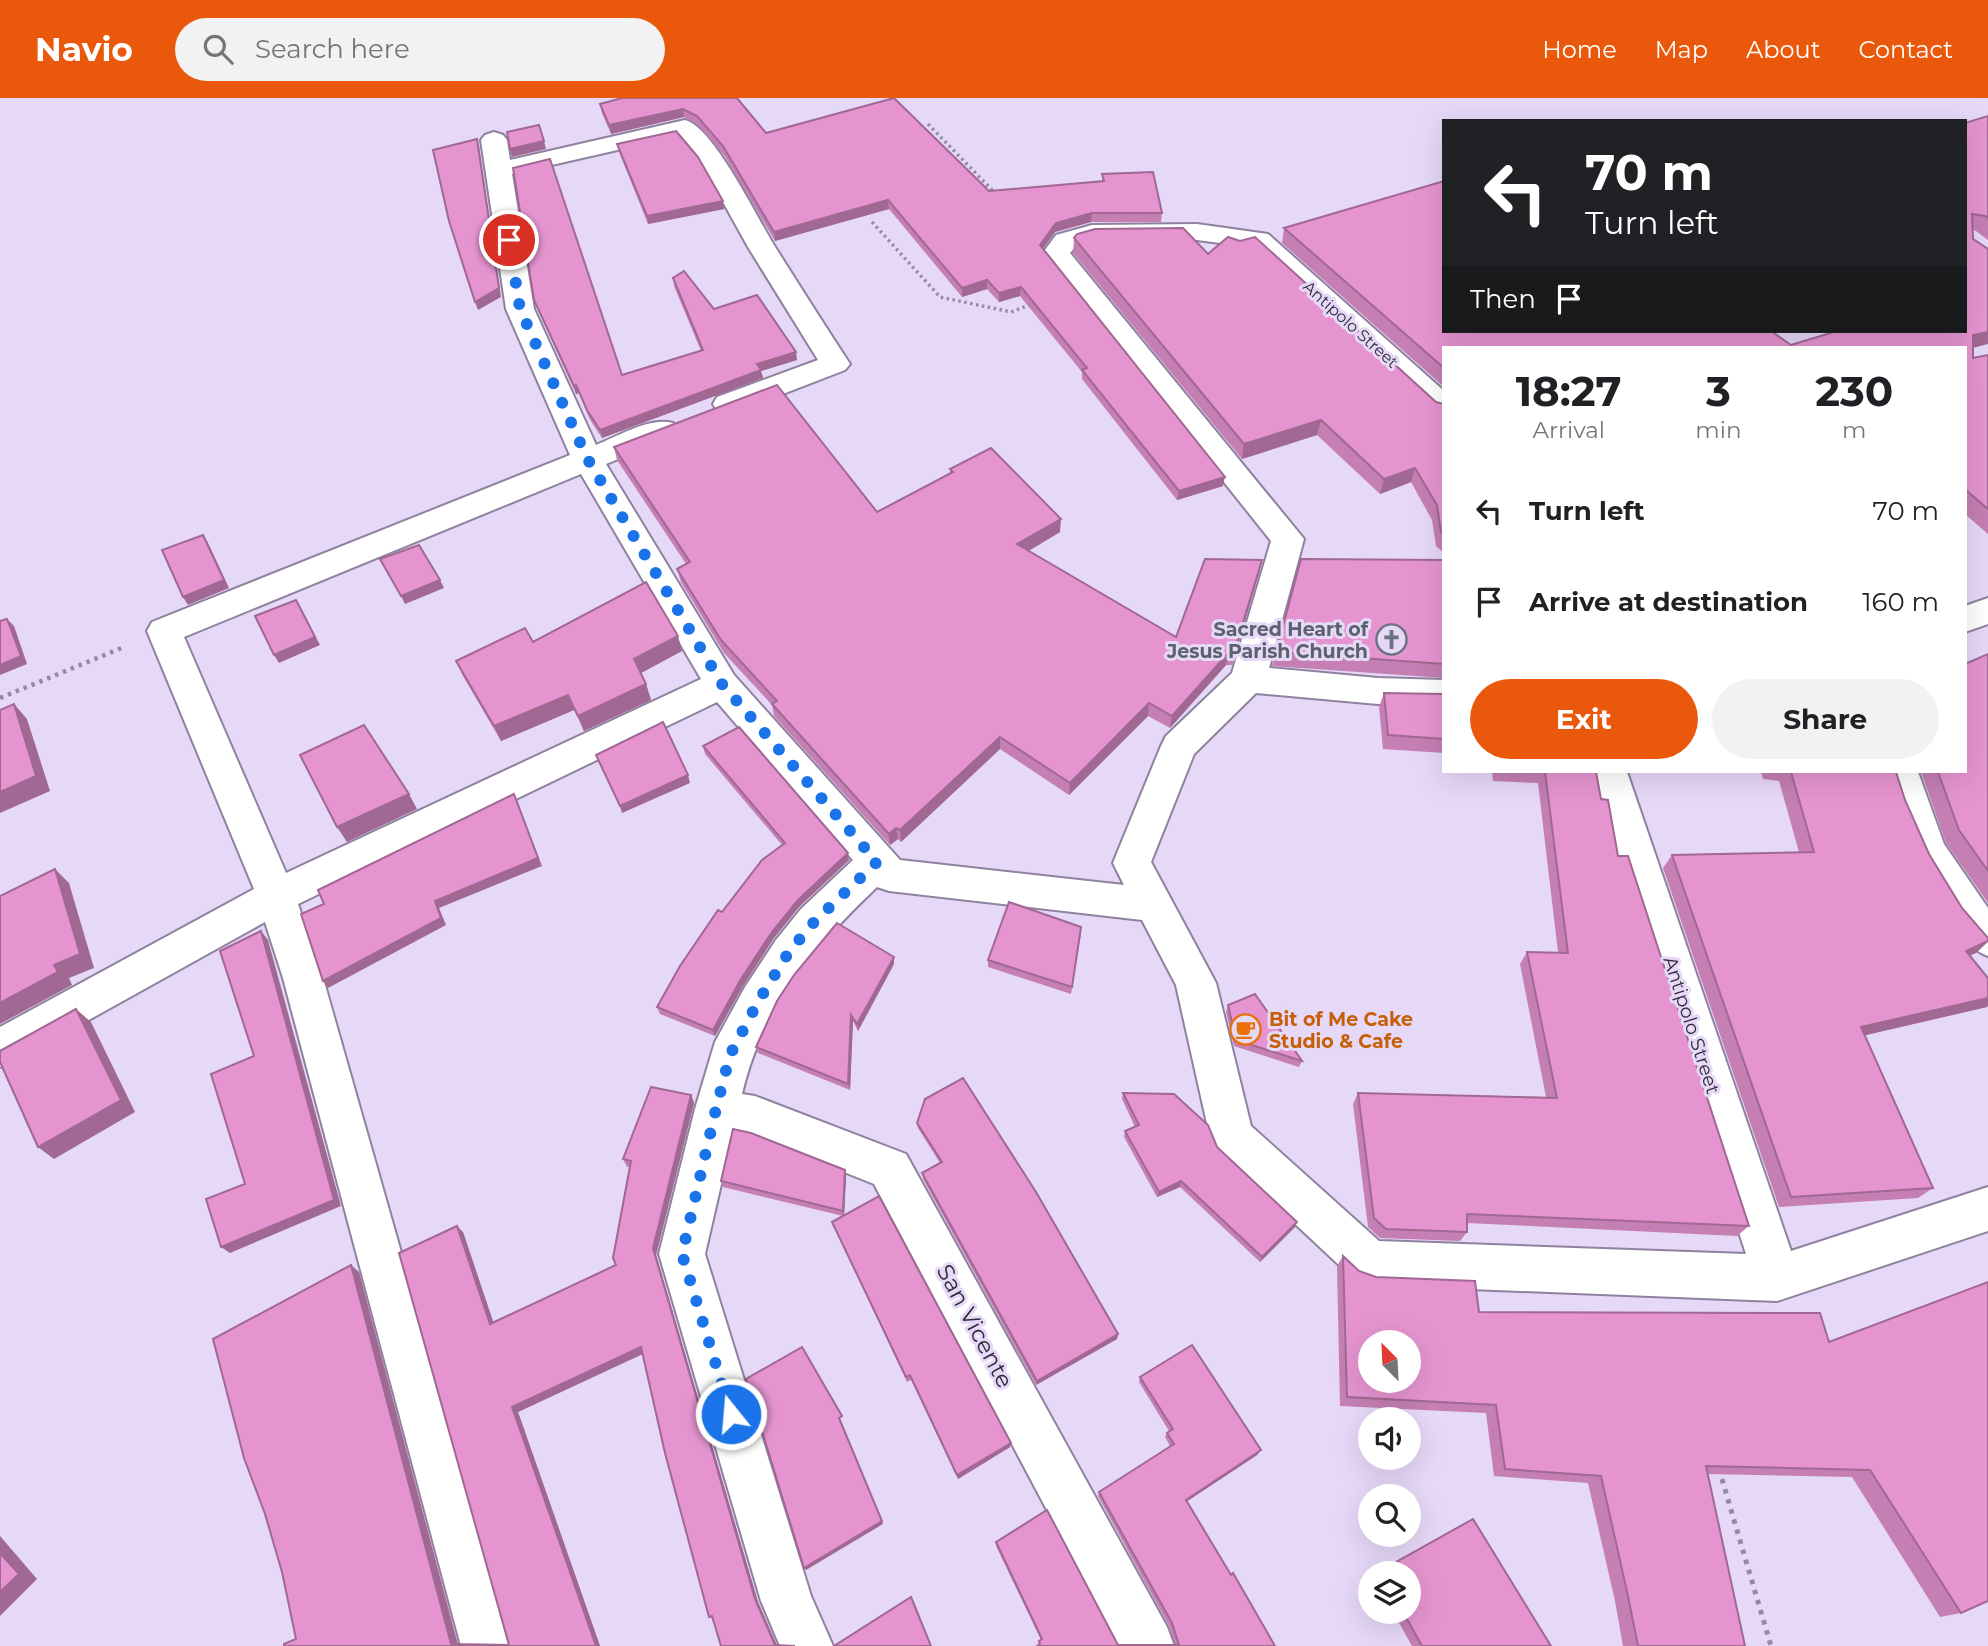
<!DOCTYPE html>
<html lang="en">
<head>
<meta charset="utf-8">
<style>
  body { margin:0; font-family:Montserrat,sans-serif; background:#f2f2f2; color:#202124; height:100vh; display:flex; flex-direction:column; font-size:26px; white-space:nowrap }
  * { box-sizing:border-box; margin:0 }
  p { font-size:23px; color:#757577 }
  .icon { flex:none; width:38px; height:38px; fill:none; stroke:currentColor; stroke-width:2; stroke-linecap:round; stroke-linejoin:round }
  .map { position:relative; flex:1; overflow:hidden }
  .panel { position:absolute; left:1442px; top:248px; width:525px; height:427px; display:flex; flex-direction:column; background:#fff; border-radius:0px; box-shadow:0 7px 28px #0002 }
  .panel>* { flex:none }
  .banner { position:absolute; left:1442px; top:21px; width:525px; height:214px; border-radius:0px; box-shadow:0 7px 28px #0002; background:#202124; color:#fff; overflow:hidden }
  .needle { width:46px; rotate:336deg }
  .tools { position:absolute; left:1358px; top:1232px; display:grid; gap:14px }
  .tools a { display:grid; place-items:center; width:63px; height:63px; border-radius:50%; background:#fff; box-shadow:0 7px 28px #0002; font-size:35px }
  .pin { position:absolute; display:grid; place-items:center; width:60px; height:60px; color:#fff; margin:-30px; border:4px solid #fff; border-radius:50%; box-shadow:0 2px 7px #0007 }
  .me { position:absolute; width:77px; margin:-38px; rotate:343deg; stroke-linejoin:round; filter:drop-shadow(0 0 5px #0008) }
  .turn { display:flex; align-items:center; gap:24px; height:147px; padding:0 28px; font-size:32px }
  .turn .icon { width:91px; height:91px; stroke-width:2.5 }
  .turn b { display:block; font-size:49px; line-height:60px }
  .then { display:flex; align-items:center; height:66px; padding:0 28px; background:#0003; gap:14px; font-size:26px }
  .eta { display:flex; justify-content:space-evenly; align-items:center; height:119px; text-align:center }
  .eta b { font-size:42px; font-weight:700; line-height:49px }
  .cta { display:flex; gap:14px; margin-top:auto; padding:14px 28px }
  .cta a { flex:1; height:80px; border-radius:42px; background:#ea580c; color:#fff; font-size:28px; font-weight:700; line-height:80px; text-align:center }
  .cta a+a { background:#f2f2f2; color:#202124 }
  ul { padding:0; list-style:none }
  li { display:flex; align-items:center; gap:21px; height:91px; padding:0 28px }
  li div { flex:1 }
  li b { display:block; font-size:26px }
  li em { font-style:normal }
  header { display:flex; align-items:center; gap:42px; box-sizing:border-box; height:98px; padding:0 35px; background:#ea580c; color:#fff }
  header strong { font-size:33px }
  nav { display:flex; gap:38px; margin-inline-start:auto; font-size:24px }
  .search { width:490px; height:63px; background:#f2f2f2; display:flex; align-items:center; gap:18px; box-sizing:border-box; padding:0 24px; border-radius:38px; color:#757577; font-size:26px }
  .map>svg:first-child { display:block }
  .lines { fill:none; stroke-linecap:round; stroke-linejoin:round }
  .street-casing { stroke:#8e829e; stroke-width:4 }
  .path-far2 { stroke:#958ba1; stroke-width:3.5; stroke-dasharray:2.5 3.5; stroke-linecap:butt }
  .path-far1 { stroke:#958ba1; stroke-width:4.5; stroke-dasharray:3.5 5; stroke-linecap:butt }
  .path { stroke:#958ba1; stroke-width:5; stroke-dasharray:4.5 6; stroke-linecap:butt }
  .street { fill:#fff; fill-rule:evenodd }
  .wall { fill:#c57fb3 }
  .shaded-wall { fill:#a06892 }
  .building { fill:#e594d0; stroke:#a06892; stroke-width:2; fill-rule:evenodd }
  .route { stroke:#1a73e8; stroke-width:12; stroke-dasharray:0 21.6 }
  .labels { text-anchor:middle; stroke-width:6; stroke-linejoin:round; paint-order:stroke }
  .far-street-label { font-size:16px; fill:#302b37; stroke:#e6d8f7 }
  .worship-label { font-size:19px; font-weight:bold; fill:#5b616d; stroke:#e6d8f7; text-anchor:end }
  .food-label { font-size:19px; font-weight:bold; fill:#c56008; stroke:#e6d8f7; text-anchor:start }
  .street-label { font-size:19px; fill:#302b37; stroke:#e6d8f7 }
  .near-street-label { font-size:23px; fill:#302b37; stroke:#e6d8f7 }
</style>
</head>
<body>
<header>
<strong>Navio</strong>
<div class="search"><svg class="icon" aria-label="search" viewBox="0 0 24 24"><circle cx="10" cy="10" r="6"/><path d="M15 15l6 6"/></svg>Search here</div>
<nav><a>Home</a><a>Map</a><a>About</a><a>Contact</a></nav>
</header>
<div class="map">
<svg width="1988" height="1548" viewBox="0 0 1988 1548">
  <rect width="100%" height="100%" fill="#e6d8f7"/>
  <g class="lines">
    <defs>
      <g id="street">
        <path d="M685 22C714 29 759 124 777 152 801 190 825 228 850 266L845 272 739 313 728 316 717 313 713 306 717 299 818 262 748 149 702 66 679 38 512 76 534 211 596 347C619 338 649 319 673 325L677 332 673 339 606 366 734 577 900 762 1124 787 1113 765 1161 648 1166 638 1232 575 1271 443 1042 156 1056 137 1092 127 1197 126 1268 136 1444 293V320L1433 317 1251 149 1197 142 1094 143 1075 149 1070 155 1304 441 1269 570 1378 580 1444 582V608L1378 606 1256 595 1194 656 1151 764 1216 885 1251 1028 1379 1143 1746 1156 1591 674H1627L1791 1153 1988 1089V1133L1777 1203 1370 1187 1354 1181 1217 1053 1210 1039 1176 887 1142 822 889 793 877 789C814 849 762 909 742 996L755 998 906 1056 1167 1529 1174 1548H1119L874 1086 754 1038 733 1034 705 1156 811 1498 833 1548H780L761 1503 659 1156 695 1011 715 944 745 889 776 842 801 811 853 762 717 604 298 806 323 880 513 1548H461L283 880 265 824 15 963 0 969V929L254 791 147 533 152 524 570 357 506 211 481 42 485 37 494 34 503 37 507 42 510 62ZM581 376 701 581 286 775 184 539Z"/>
        <path d="M1988 500V526L1965 534V508Z"/>
        <path d="M1882 674H1918L1944 746 1988 810V858C1969 851 1962 836 1951 821 1917 771 1899 731 1882 674Z"/>
      </g>
    </defs>
    <use href="#street" class="street-casing"/>
    <g class="path-far2">
      <path d="M928 26 996 96"/>
      <path d="M872 124 940 199 1011 214 1032 206"/>
    </g>
    <path class="path-far1" d="M0 600 124 549"/>
    <path class="path" d="M1719 1371 1771 1548"/>
    <use href="#street" class="street"/>
  </g>
  <g class="wall">
    <path d="M737 0 766 35 989 93 1102 83V76L1162 115 1161 124H1091L1055 134 1043 151 1223 388 1177 402 1082 281V274L1020 198 999 204 987 191 962 199 889 111 775 143 724 57 698 27 684 19 611 36 602 15 600 6Z"/>
    <path d="M1988 18V142L1976 133 1973 132V260L1988 257V436L1965 416V250H1444V289L1282 145 1284 130 1444 233 1791 247 1965 233V25Z"/>
    <path d="M617 46 724 111 648 126 619 54Z"/>
    <path d="M1074 140 1208 156 1436 304 1444 306V455L1436 448 1432 422 1411 384 1380 396 1317 337 1242 361 1073 155Z"/>
    <path d="M673 180 714 211 797 262 761 273 763 280 602 340 589 320 579 295 576 296 537 210 534 202 622 277 701 253 674 188Z"/>
    <path d="M614 349 877 414 950 376V371L1060 434 1028 453 1176 539 1262 462 1259 475 1232 567H1226L1170 630 1148 618 1069 697 1000 651 901 744 898 741 890 747 774 618 772 607 724 555 681 484 677 471 686 466 617 362Z"/>
    <path d="M1444 462V580L1272 568 1276 554Z"/>
    <path d="M533 544 682 553 641 575 646 586 651 602 584 633 574 612 501 643 463 578 456 563Z"/>
    <path d="M1988 556V805L1946 745 1921 674H1965Z"/>
    <path d="M1384 595 1444 596V655L1383 651 1379 609Z"/>
    <path d="M703 648 849 762 799 809 774 840 743 888 715 938 660 916 657 909 722 814 782 747 705 656Z"/>
    <path d="M1492 674H1596L1601 701 1618 758 1749 1128 1737 1138 1467 1125V1134L1460 1143 1380 1140 1368 1129 1353 1006 1358 995 1546 999 1520 866 1527 854H1558L1538 685 1493 683Z"/>
    <path d="M1761 674H1896L1905 702 1929 756 1962 810 1988 840V844L1976 855 1970 857 1987 909 1865 937 1933 1090 1918 1100 1779 1109 1663 770 1672 757 1799 754 1779 683 1763 681Z"/>
    <path d="M1081 836 1071 896 988 869V862Z"/>
    <path d="M894 866 858 933 853 923 850 992 758 955 756 949Z"/>
    <path d="M1228 907 1302 963 1299 969 1234 948 1226 914Z"/>
    <path d="M1123 995 1217 1049 1295 1129 1260 1164 1180 1089 1157 1099 1124 1039 1125 1033 1135 1029 1122 1001Z"/>
    <path d="M691 997 694 1005 656 1157 758 1504 777 1547 721 1548 713 1521 709 1519 642 1256 518 1314 600 1548H284L296 1541 359 1174 458 1546 509 1547 463 1134 493 1224 616 1167 630 1069H627L623 1061Z"/>
    <path d="M917 1025 1118 1236 1117 1241 1036 1287 923 1081 922 1075 940 1065 918 1030Z"/>
    <path d="M845 1072 846 1078 844 1118 1010 1349 958 1381 911 1282 907 1284 834 1129 832 1124 843 1118 723 1089 721 1083Z"/>
    <path d="M1343 1158 1359 1173 1479 1214 1829 1244 1961 1515 1940 1519 1852 1379 1708 1376 1745 1548H1623L1615 1503 1588 1385 1494 1378 1486 1315 1340 1308 1337 1168Z"/>
    <path d="M1140 1279 1257 1357 1187 1403 1275 1548 1039 1547 1038 1545 1041 1542 996 1448V1444L1118 1547H1175L1169 1528 1098 1398 1099 1394 1170 1348 1165 1339 1167 1335 1169 1333 1139 1284Z"/>
    <path d="M1473 1421 1551 1548H1412L1393 1514H1409V1475H1376Z"/>
  </g>
  <g class="shaded-wall">
    <path d="M683 11 684 19 611 36 609 27Z"/>
    <path d="M477 41 479 49 501 199 478 212 475 204Z"/>
    <path d="M544 43 546 51 512 59 510 51Z"/>
    <path d="M888 102 889 111 775 143 774 134Z"/>
    <path d="M723 103 724 111 648 126 647 118Z"/>
    <path d="M1092 115 1091 124 1055 134 1039 156 1040 147 1056 125Z"/>
    <path d="M987 182V191L962 199V190Z"/>
    <path d="M1021 189 1020 198 999 204V195Z"/>
    <path d="M1988 234V246L1965 252 1973 237Z"/>
    <path d="M796 254 797 262 761 273 763 280 602 340 600 332 757 266Z"/>
    <path d="M576 287 579 295 576 296 574 288Z"/>
    <path d="M1321 322 1317 337 1242 361 1244 346Z"/>
    <path d="M1415 370 1411 384 1380 396 1384 381Z"/>
    <path d="M1225 379 1223 388 1177 402 1179 393Z"/>
    <path d="M1061 421 1060 434 1017 460V446Z"/>
    <path d="M203 437 208 445 229 490 188 507 183 499Z"/>
    <path d="M1262 462 1259 475 1232 567 1234 554Z"/>
    <path d="M440 482 444 490 405 506 401 498Z"/>
    <path d="M301 510 320 547 279 565 274 557Z"/>
    <path d="M7 521 14 528 27 566 0 577V567Z"/>
    <path d="M678 538 682 553 639 576 634 561Z"/>
    <path d="M1229 554 1226 567 1170 630 1172 618Z"/>
    <path d="M646 586 651 602 584 633 578 618Z"/>
    <path d="M568 597 574 612 501 643 494 628Z"/>
    <path d="M1149 605 1148 618 1069 697 1070 685Z"/>
    <path d="M14 606 27 621 50 693 0 715V694Z"/>
    <path d="M1000 639V651L901 744 900 732Z"/>
    <path d="M688 677 690 685 622 715 620 708Z"/>
    <path d="M409 696 417 711 347 744 337 729Z"/>
    <path d="M514 696 542 768 439 810 446 827 328 890 323 883 435 803Z"/>
    <path d="M896 730 898 741 890 747 889 736Z"/>
    <path d="M848 755 849 762 799 809 774 840 743 888 715 938 713 932 741 881 772 834 798 802Z"/>
    <path d="M55 771 69 785 94 870 69 880 72 887 0 926V905L54 867Z"/>
    <path d="M261 833 268 842 341 1108 230 1155 221 1149 334 1102Z"/>
    <path d="M1988 843 1976 855 1953 865 1966 853Z"/>
    <path d="M894 859V866L858 933 857 926Z"/>
    <path d="M1988 900V908L1987 909 1849 941 1861 929Z"/>
    <path d="M76 911 91 924 135 1014 54 1061 38 1049Z"/>
    <path d="M851 917 853 923 850 992 848 986Z"/>
    <path d="M691 997 694 1005 656 1157 758 1504 777 1548 775 1547 755 1501 653 1150Z"/>
    <path d="M845 1072 846 1078 844 1119 843 1113Z"/>
    <path d="M1181 1083 1180 1089 1157 1099 1159 1094Z"/>
    <path d="M1297 1124 1295 1129 1260 1164 1262 1159Z"/>
    <path d="M457 1128 463 1134 496 1232 490 1226Z"/>
    <path d="M351 1167 359 1174 458 1548 451 1546Z"/>
    <path d="M1118 1236 1117 1241 1036 1287 1037 1283Z"/>
    <path d="M641 1249 645 1255 518 1314 600 1548H596L512 1309Z"/>
    <path d="M1011 1345 1010 1349 958 1381 957 1377Z"/>
    <path d="M1261 1352 1257 1357 1183 1406 1186 1402Z"/>
    <path d="M882 1423 883 1426 806 1472 804 1470Z"/>
    <path d="M0 1438 37 1481 0 1518Z"/>
  </g>
  <g class="building">
    <path d="M622 0H737L766 35 894 0 989 93 1104 83 1102 76 1153 74 1162 115H1092L1056 125 1040 147 1225 379 1179 393 1082 272 1087 270 1021 189 999 195 987 182 962 190 888 102 774 134 723 48 697 18 683 11 609 27 600 6Z"/>
    <path d="M1988 18V120L1985 118 1972 116 1973 141 1988 151V234L1973 237V260L1988 257V411L1967 393 1965 394V250H1444V270L1284 130 1444 83V233H1771L1791 247 1837 233H1965V25Z"/>
    <path d="M539 27 544 43 510 51 507 34Z"/>
    <path d="M676 33 698 59 723 103 647 118 617 46Z"/>
    <path d="M477 41 499 190 475 204 449 123 433 52Z"/>
    <path d="M550 61 622 277 703 252 673 180 684 173 714 211 757 197 796 254 757 266 761 272 600 332 587 312 576 287 574 288 534 202 513 70Z"/>
    <path d="M1183 130 1208 156 1228 139 1240 143 1255 139 1436 304 1444 306V436L1441 434 1437 407 1415 370 1384 381 1321 322 1244 346 1074 140 1077 136 1095 131Z"/>
    <path d="M777 287 877 414 953 374 950 371 991 350 1061 421 1017 446 1176 539 1205 461 1262 462 1234 554H1229L1172 618 1149 605 1070 685 1000 639 900 732 896 730 889 736 772 606 777 603 721 542 677 471 690 464 614 349Z"/>
    <path d="M203 437 224 482 183 499 162 452Z"/>
    <path d="M419 447 440 482 401 498 380 461Z"/>
    <path d="M1301 461 1444 462V566L1276 554Z"/>
    <path d="M646 484 678 538 634 561 646 586 578 618 568 597 494 628 456 563 525 530 533 544Z"/>
    <path d="M296 502 315 539 274 557 255 518Z"/>
    <path d="M7 521 21 558 0 567V523Z"/>
    <path d="M1988 556V773L1959 732 1938 674H1965V566Z"/>
    <path d="M1384 595 1444 596V641L1388 637Z"/>
    <path d="M14 606 36 678 0 694V612Z"/>
    <path d="M663 624 688 677 620 708 596 657Z"/>
    <path d="M364 627 409 696 337 729 300 657Z"/>
    <path d="M739 629 848 755 798 802 772 834 741 881 713 932 657 909 680 868 718 812 722 814 762 762 785 745 703 648Z"/>
    <path d="M1545 674H1596L1601 701 1608 702 1618 758H1628L1749 1128 1467 1116V1134L1386 1131 1374 1120 1358 995 1557 1000 1527 854 1568 855Z"/>
    <path d="M1791 674H1896L1905 702 1929 756 1962 810 1988 840V843L1966 853 1988 880V900L1861 929 1933 1090 1791 1099 1672 757 1814 754Z"/>
    <path d="M514 696 538 760 435 803 441 820 323 883 301 816 324 806 318 792Z"/>
    <path d="M55 771 80 856 54 867 58 874 0 905V798Z"/>
    <path d="M1009 804 1081 829 1072 889 988 862Z"/>
    <path d="M837 825 894 859 857 926 851 917 848 986 756 949 777 903 794 877Z"/>
    <path d="M261 833 334 1102 221 1149 206 1101 245 1086 211 976 254 958 220 853Z"/>
    <path d="M1255 896 1302 963 1236 942 1228 907Z"/>
    <path d="M76 911 121 1002 38 1049 0 964V953Z"/>
    <path d="M963 980 1036 1094 1118 1236 1037 1283 922 1075 942 1064 917 1025 925 1001Z"/>
    <path d="M651 989 691 997 653 1150 755 1501 775 1547 795 1548H721L712 1518 709 1519 665 1355 641 1249 512 1309 596 1548H284V1546L296 1541 282 1474 265 1416 244 1360 213 1241 351 1167 451 1546 509 1547 399 1155 457 1128 490 1226 616 1167 613 1160 631 1063 623 1061Z"/>
    <path d="M1123 995 1174 996 1208 1027 1217 1049 1297 1124 1262 1159 1181 1083 1159 1094 1125 1033 1139 1027Z"/>
    <path d="M733 1031 751 1035 845 1072 843 1113 721 1083Z"/>
    <path d="M879 1098 1011 1345 957 1377 910 1277 906 1279 832 1124Z"/>
    <path d="M1343 1158 1359 1173 1376 1179 1475 1183 1479 1214 1820 1215 1829 1244 1988 1184V1503L1961 1515 1870 1372 1706 1368 1745 1548H1638L1628 1498 1601 1378 1505 1371 1496 1307 1347 1299ZM1370 1244H1409V1283H1370Z"/>
    <path d="M1192 1247 1261 1352 1186 1402 1231 1477 1233 1475 1275 1548H1037L1040 1546 1039 1543 1042 1541 996 1444 1047 1412 1118 1547H1179L1172 1525 1099 1394 1174 1346 1167 1335 1173 1331 1140 1279Z"/>
    <path d="M802 1249 842 1318 839 1320 882 1423 804 1470 746 1281Z"/>
    <path d="M1473 1421 1551 1548H1422L1403 1514H1409V1475H1382L1380 1473Z"/>
    <path d="M0 1455 19 1476 0 1494Z"/>
    <path d="M911 1499 931 1548H834Z"/>
  </g>
  <g class="lines">
    <path class="route" d="M509 142 520 211 587 360 722 586 877 764 815 823 789 854 759 902 730 957 716 1011 682 1156 731 1316"/>
  </g>
  <defs>
    <symbol id="church-ring" viewBox="-11 -11 22 22"><circle r="9.5" fill="#e6d8f7" stroke="#6b7280" stroke-width="1.5"/><path d="M-1.2-6h2.4v3.5h3.3v2.4h-3.3V6h-2.4V-.1h-3.3v-2.4h3.3Z" fill="#6b7280"/></symbol>
    <symbol id="cafe-ring" viewBox="-11 -11 22 22"><circle r="9.5" fill="#e6d8f7" stroke="#e8710a" stroke-width="1.5"/><path d="M-5.5-4.5H6V0H3Q3 3.5 0 3.5H-2.5Q-5.5 3.5-5.5 0ZM3-3.2v2h1.7v-2ZM-6 4.5H4V6H-6Z" fill="#e8710a"/></symbol>
  </defs>
  <g fill-rule="evenodd">
    <use href="#church-ring" x="1374" y="524" width="35" height="35"/>
    <use href="#cafe-ring" x="1228" y="914" width="35" height="35"/>
  </g>
  <g class="labels">
    <g class="far-street-label">
      <text transform="translate(1351 226) rotate(42)" y="6">Antipolo Street</text>
    </g>
    <g class="worship-label">
      <text x="1368" y="538">Sacred Heart of<tspan x="1368" dy="22">Jesus Parish Church</tspan></text>
    </g>
    <g class="food-label">
      <text x="1269" y="928">Bit of Me Cake<tspan x="1269" dy="22">Studio &amp; Cafe</tspan></text>
    </g>
    <g class="street-label">
      <text transform="translate(1692 927) rotate(72)" y="7">Antipolo Street</text>
    </g>
    <g class="near-street-label">
      <text transform="translate(975 1228) rotate(62)" y="8">San Vicente</text>
    </g>
  </g>
</svg>
<div class="tools">
<a><svg class="needle" viewBox="-14 -14 28 28"><path d="M0-13l5 13h-10z" fill="#e53935"/><path d="M0 13l5-13h-10z" fill="#757577"/></svg></a>
<a><svg class="icon" aria-label="sound" viewBox="0 0 24 24"><path d="M4 9h4l5-4v14l-5-4H4zM17 9q2 3 0 6"/></svg></a>
<a><svg class="icon" aria-label="search" viewBox="0 0 24 24"><circle cx="10" cy="10" r="6"/><path d="M15 15l6 6"/></svg></a>
<a><svg class="icon" aria-label="layers" viewBox="0 0 24 24"><path d="M12 4l9 5-9 5-9-5zM3 14l9 5 9-5"/></svg></a>
</div>
<div class="pin" style="left:509px;top:142px;background:#d93025"><svg class="icon" aria-label="arrive" viewBox="0 0 24 24"><path d="M6 21V4h12l-3 4 3 4H6"/></svg></div>
<svg class="me" style="left:731px;top:1316px" viewBox="-20 -20 40 40"><circle r="17" fill="#1a73e8" stroke="#fff" stroke-width="3"/><path d="M0-11L8 9 0 5-8 9z" fill="#fff"/></svg>
<div class="banner">
<div class="turn"><svg class="icon" aria-label="left" viewBox="0 0 24 24"><path d="M17 20v-9H6M10 6l-5 5 5 5"/></svg><div><b>70 m</b>Turn left</div></div>
<div class="then">Then<svg class="icon" aria-label="arrive" viewBox="0 0 24 24"><path d="M6 21V4h12l-3 4 3 4H6"/></svg></div>
</div>
<section class="panel">
<div class="eta">
<div><b>18:27</b><p>Arrival</p></div>
<div><b>3</b><p>min</p></div>
<div><b>230</b><p>m</p></div>
</div>
<ul>
<li><svg class="icon" aria-label="left" viewBox="0 0 24 24"><path d="M17 20v-9H6M10 6l-5 5 5 5"/></svg><div><b>Turn left</b></div><em>70 m</em></li>
<li><svg class="icon" aria-label="arrive" viewBox="0 0 24 24"><path d="M6 21V4h12l-3 4 3 4H6"/></svg><div><b>Arrive at destination</b></div><em>160 m</em></li>
</ul>
<div class="cta"><a>Exit</a><a>Share</a></div>
</section>
</div>
</body>
</html>
